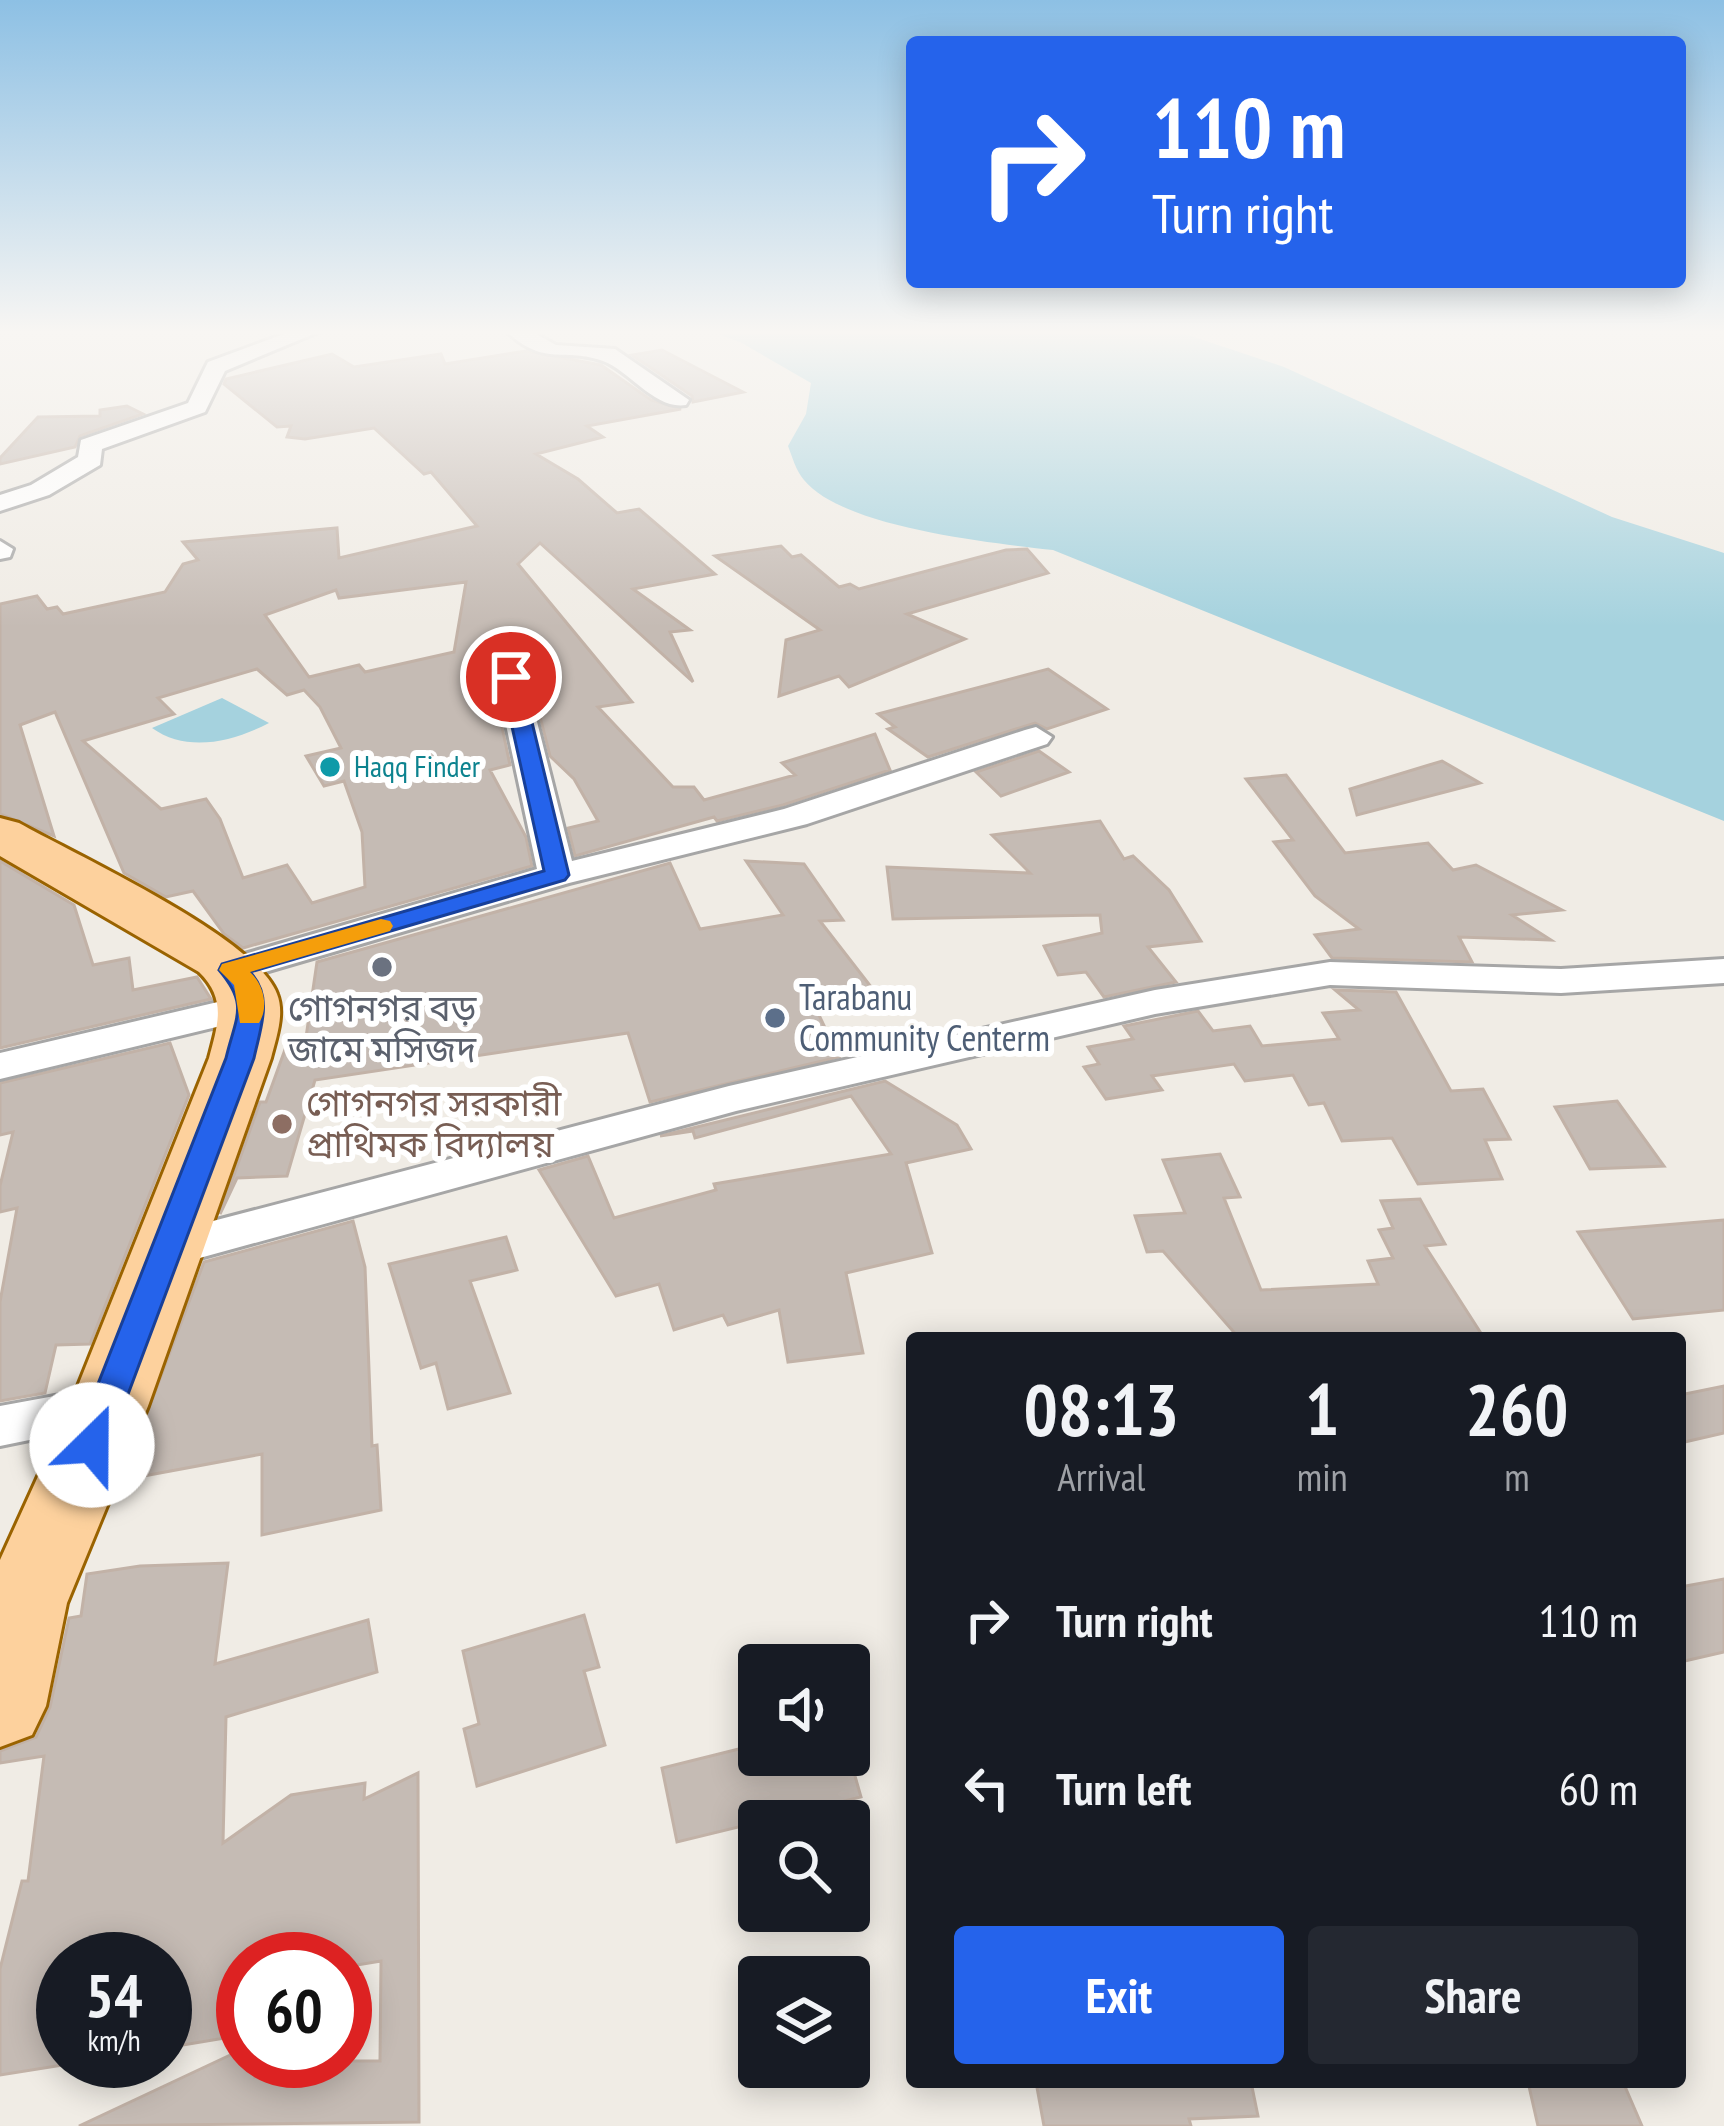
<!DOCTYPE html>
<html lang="en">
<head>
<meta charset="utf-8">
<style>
  body { margin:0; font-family:"PT Sans Narrow","Noto Sans Bengali",sans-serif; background:#242831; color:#f1f3f6; height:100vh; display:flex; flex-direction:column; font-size:45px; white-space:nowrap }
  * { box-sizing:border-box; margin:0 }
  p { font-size:39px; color:#9ea1a6 }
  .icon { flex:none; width:66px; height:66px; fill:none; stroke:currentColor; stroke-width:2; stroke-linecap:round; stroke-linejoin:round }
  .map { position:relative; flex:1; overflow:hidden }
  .details { position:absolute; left:906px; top:1332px; width:780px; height:756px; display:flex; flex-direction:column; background:#171b24; border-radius:12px; box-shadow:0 6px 30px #0003 }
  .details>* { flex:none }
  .hud { position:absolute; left:906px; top:36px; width:780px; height:252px; border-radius:12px; box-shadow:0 6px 30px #0003; background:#2563eb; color:#fff; overflow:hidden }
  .fabs { position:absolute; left:738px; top:1644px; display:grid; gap:24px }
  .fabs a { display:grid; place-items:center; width:132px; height:132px; border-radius:12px; background:#171b24; box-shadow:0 6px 30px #0003; font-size:60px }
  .speed { position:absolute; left:36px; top:1932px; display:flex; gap:24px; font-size:60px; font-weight:700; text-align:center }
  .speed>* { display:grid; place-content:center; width:156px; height:156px; border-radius:50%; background:#171b24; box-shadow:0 6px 30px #0003; line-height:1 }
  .speed small { font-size:30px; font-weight:400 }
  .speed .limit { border:18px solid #d22; background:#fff; color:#111 }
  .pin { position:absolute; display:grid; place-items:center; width:102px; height:102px; color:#fff; margin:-51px; border:6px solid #fff; border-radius:50%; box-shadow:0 3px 12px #0007 }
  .me { position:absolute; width:132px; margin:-66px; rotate:23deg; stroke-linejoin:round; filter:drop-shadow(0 0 9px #0008) }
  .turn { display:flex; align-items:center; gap:42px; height:252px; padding:0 48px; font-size:54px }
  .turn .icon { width:156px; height:156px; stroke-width:2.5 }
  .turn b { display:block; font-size:84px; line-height:102px }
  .eta { display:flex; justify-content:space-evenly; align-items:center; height:204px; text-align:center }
  .eta b { font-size:72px; font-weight:800; line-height:84px }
  .cta { display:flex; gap:24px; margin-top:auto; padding:24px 48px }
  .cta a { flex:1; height:138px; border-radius:12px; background:#2563eb; color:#fff; font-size:48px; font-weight:800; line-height:138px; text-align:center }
  .cta a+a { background:#242831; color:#f1f3f6 }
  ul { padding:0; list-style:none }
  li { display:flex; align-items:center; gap:36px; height:168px; padding:0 48px }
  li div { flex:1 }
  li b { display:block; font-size:45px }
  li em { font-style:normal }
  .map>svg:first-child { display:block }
  .water { fill:#a5d2de }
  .building { fill:#c5bbb4; stroke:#c2b2a7; stroke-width:3; fill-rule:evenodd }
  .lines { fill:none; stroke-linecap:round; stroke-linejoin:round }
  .minor-casing { stroke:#a6a6a6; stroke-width:6 }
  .primary-casing { stroke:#9a6300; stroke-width:6 }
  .minor { fill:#fff; fill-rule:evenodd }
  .primary { fill:#fdd19d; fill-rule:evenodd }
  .route { fill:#2563eb; stroke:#184099; stroke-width:3 }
  .slow { fill:#f59e0b }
  .culture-dot { fill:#0f9aa8; stroke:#fff; stroke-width:4.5 }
  .worship-dot { fill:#6b7280; stroke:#fff; stroke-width:4.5 }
  .service-dot { fill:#5c6f8a; stroke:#fff; stroke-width:4.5 }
  .education-dot { fill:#8d6e63; stroke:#fff; stroke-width:4.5 }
  .labels { text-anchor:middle; stroke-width:12; stroke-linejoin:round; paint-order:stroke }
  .far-culture-label { font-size:30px; fill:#0d838f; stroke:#fff; text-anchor:start }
  .service-label { font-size:36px; fill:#4e5e75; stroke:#fff; text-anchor:start }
  .worship-label { font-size:36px; fill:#5b616d; stroke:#fff }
  .education-label { font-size:36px; fill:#785e54; stroke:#fff; text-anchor:start }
</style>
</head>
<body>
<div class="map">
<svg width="1724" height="2126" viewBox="0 0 1724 2126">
  <rect width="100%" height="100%" fill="#f0ece5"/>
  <g class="water">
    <path d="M707 330H1173L1284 367 1612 517 1724 553V821L1053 550C993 543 843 528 804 480 796 471 792 456 788 446L806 414 811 383 740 342Z"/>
    <path d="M222 698 269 723C232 742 187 753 152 728Z"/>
  </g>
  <g class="building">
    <path d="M662 350 743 392 693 402 692 396 632 355Z"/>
    <path d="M526 351 601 365 651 400 681 409 587 426 603 437 536 454 578 479 617 513 639 509 715 574 633 589 690 630 670 632 693 682 540 543 518 564 632 702 598 707 673 787H694L704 800 795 775 782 763 875 734 890 770 783 805 717 821 714 817 575 856 568 828 598 821 574 779 550 756 530 677 509 665 492 679 510 765 490 770 526 837 532 866 243 948 224 934 193 891 166 897 124 873 55 712 20 725 54 836 0 814V604L37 596 47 609 57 607 63 614 165 592 183 564 198 560 183 542 337 528 339 558 477 526 431 472 424 474 374 428 305 439 287 437 291 426 277 427 224 384 226 379 332 354 354 367 441 354 445 364ZM466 582 454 652 365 672 359 665 309 677 265 615 336 590 339 598ZM257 669 287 695 304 690 320 707 341 748 306 756 324 786 344 781 362 832 365 887 312 903 287 865 243 878 220 819 206 799 161 809 83 741 174 714 158 698Z"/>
    <path d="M127 406 143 414 80 436 75 447 0 464V458L38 417 100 416V410Z"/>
    <path d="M781 546 792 557 801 555 839 587 850 584 859 589 1006 550 1027 549 1048 573 907 614 965 639 849 687 839 676 779 696 786 640 820 630 715 556Z"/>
    <path d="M1048 669 1107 709 1047 729 1035 723 928 757 888 729 895 727 878 714Z"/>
    <path d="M1039 751 1069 772 1001 796 976 772Z"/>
    <path d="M1442 761 1480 783 1357 815 1350 789Z"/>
    <path d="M1286 775 1345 853 1428 843 1453 870 1476 865 1562 910 1512 915 1551 940 1459 937 1472 962 1332 958 1315 935 1359 929 1315 896 1274 842 1293 840 1246 779Z"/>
    <path d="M1100 821 1124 859 1133 856 1169 890 1201 941 1148 947 1176 982 1104 997 1086 972 1058 975 1044 946 1102 933 1100 915 893 919 887 867 1030 873 992 835Z"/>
    <path d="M0 861 74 905 93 965 129 958 133 990 197 977 211 999 0 1048Z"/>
    <path d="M746 861 804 864 843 920 820 921 882 1001 818 1013 839 1057 650 1102 628 1033 315 1080 287 1176 237 1178 220 1214 260 1102H266L287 1044H305L317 962 670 863 700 929 783 915Z"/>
    <path d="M1335 990 1396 992 1451 1091 1483 1089 1510 1139 1485 1140 1502 1179 1418 1184 1392 1138 1342 1141 1324 1103 1309 1105 1293 1075 1245 1081 1234 1064 1152 1076 1162 1090 1106 1099 1084 1067 1099 1064 1088 1047 1133 1039 1124 1026 1198 1011 1213 1031 1250 1026 1262 1046 1339 1039 1323 1013 1359 1010Z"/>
    <path d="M170 1043 189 1095 90 1344 56 1345 45 1393 0 1401V1302L17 1208 0 1212V1186L13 1132 0 1135V1083Z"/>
    <path d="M885 1081 957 1125 971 1149 906 1163 932 1253 846 1273 863 1353 788 1362 779 1310 728 1325 723 1315 674 1330 659 1284 616 1296 539 1170 588 1156 614 1218 716 1190 714 1184 891 1154 851 1096 695 1138 693 1131 660 1136Z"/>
    <path d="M1617 1101 1664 1166 1590 1169 1555 1107Z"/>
    <path d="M1220 1154 1240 1197 1224 1198 1261 1290 1378 1284 1368 1261 1393 1258 1379 1230 1393 1228 1381 1201 1420 1199 1445 1244 1425 1246 1484 1338H1239L1163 1251 1147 1252 1135 1216 1185 1213 1163 1160Z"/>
    <path d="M1724 1220V1310L1633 1319 1578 1232Z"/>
    <path d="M353 1221 365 1267 372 1446 377 1445 381 1510 262 1535V1454L122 1480 204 1262Z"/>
    <path d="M506 1237 517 1270 470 1281 510 1393 448 1409 436 1363 421 1368 389 1264Z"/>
    <path d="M1724 1386V1433L1680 1443V1395Z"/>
    <path d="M228 1563 215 1664 368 1620 377 1672 226 1717 223 1843 291 1795 365 1783 364 1799 418 1773 419 2122 79 2126 243 2049V2061H256L255 2077 331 2061H380L381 1961 345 1967V1959H243V2035L165 2048V1959H63V2065L0 2075V1969L22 1881H28L44 1756 0 1763V1751L36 1737 50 1707 69 1618 81 1616 87 1574 140 1566Z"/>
    <path d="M1724 1579V1652L1680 1662V1587Z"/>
    <path d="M584 1615 599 1667 584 1671 605 1745 477 1786 464 1729 479 1724 463 1651Z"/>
    <path d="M759 1744V1755H849L861 1797 677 1842 662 1768Z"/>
    <path d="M1036 2082H1251L1258 2116 1189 2119 1191 2126H1044Z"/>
    <path d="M1528 2082H1623L1642 2126H1538Z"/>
  </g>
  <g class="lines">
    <defs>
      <g id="minor">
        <path d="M295 330H323L225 371 205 412 102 449 100 465 49 495 0 511V495L31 485 78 457 81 440 188 403 208 362Z"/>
        <path d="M505 330H529L556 345 615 349 689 400 686 405C655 410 630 371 603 361 564 347 544 368 505 330Z"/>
        <path d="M0 541 13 549 10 557 0 559Z"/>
        <path d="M511 669 526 678 572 861 784 809 1025 730 1036 727 1052 737 1047 744 807 824 569 883 245 978H217L211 970 217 962 537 869 496 678Z"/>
        <path d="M1724 959V983L1561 993 1330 985 1155 1014 736 1111 167 1267 150 1262 143 1250 150 1238 167 1233 729 1086 1155 990 1330 962 1561 969Z"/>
        <path d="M252 994 266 997 272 1006 266 1015 0 1079V1053Z"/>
        <path d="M109 1386 127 1392 135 1406 127 1420 0 1446V1406Z"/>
      </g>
      <path id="primary" d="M0 818 19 823C76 855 257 938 277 994 285 1014 276 1038 271 1058L148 1406 67 1603 46 1706 32 1735 0 1747V1560L70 1406 209 1058C218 1024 227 999 199 972L0 856Z"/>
    </defs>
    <use href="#minor" class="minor-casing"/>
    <use href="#primary" class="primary-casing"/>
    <use href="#minor" class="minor"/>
    <use href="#primary" class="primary"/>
  </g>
  <linearGradient id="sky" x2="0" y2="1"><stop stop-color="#8dc0e4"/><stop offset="0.53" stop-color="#f8f6f3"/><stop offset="1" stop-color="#f8f6f3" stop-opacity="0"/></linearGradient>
  <rect width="1724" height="627" fill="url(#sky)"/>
  <path class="route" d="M511 671 521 677 569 875 565 880 250 972C274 997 260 1029 254 1058L109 1445 104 1455 92 1459 79 1455 74 1445 226 1058C236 1016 249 1005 219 970L222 964 544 871 501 677Z"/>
  <path class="slow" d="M381 919 390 921 393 926 390 931 250 972C264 985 269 1007 259 1023H240L234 985 219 970 222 964Z"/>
  <circle class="culture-dot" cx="330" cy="767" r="12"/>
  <circle class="worship-dot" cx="382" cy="967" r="12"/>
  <circle class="service-dot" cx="775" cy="1018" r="12"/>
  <circle class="education-dot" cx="282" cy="1124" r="12"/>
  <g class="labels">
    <g class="far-culture-label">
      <text x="354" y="777">Haqq Finder</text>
    </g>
    <g class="service-label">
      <text x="799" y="1010">Tarabanu<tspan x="799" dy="41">Community Centerm</tspan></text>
    </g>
    <g class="worship-label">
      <text x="382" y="1021">গোগনগর বড়<tspan x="382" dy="41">জামে মসিজদ</tspan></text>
    </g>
    <g class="education-label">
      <text x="306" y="1116">গোগনগর সরকারী<tspan x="306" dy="41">প্রাথিমক বিদ্যালয়</tspan></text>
    </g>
  </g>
</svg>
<div class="fabs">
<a><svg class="icon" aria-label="sound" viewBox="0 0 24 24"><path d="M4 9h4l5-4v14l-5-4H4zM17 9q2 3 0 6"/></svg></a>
<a><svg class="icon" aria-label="search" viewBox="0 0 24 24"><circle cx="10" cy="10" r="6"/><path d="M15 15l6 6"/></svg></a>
<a><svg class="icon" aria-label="layers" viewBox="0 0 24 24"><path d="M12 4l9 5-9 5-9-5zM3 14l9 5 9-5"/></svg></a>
</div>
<div class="speed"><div>54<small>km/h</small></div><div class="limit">60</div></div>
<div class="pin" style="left:511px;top:677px;background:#d93025"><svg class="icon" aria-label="arrive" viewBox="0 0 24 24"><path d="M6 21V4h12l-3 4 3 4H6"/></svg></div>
<svg class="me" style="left:92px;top:1445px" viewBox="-20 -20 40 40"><circle r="19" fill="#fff"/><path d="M0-13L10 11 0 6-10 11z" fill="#2563eb"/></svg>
<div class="hud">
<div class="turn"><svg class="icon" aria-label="right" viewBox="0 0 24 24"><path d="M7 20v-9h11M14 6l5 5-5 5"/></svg><div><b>110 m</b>Turn right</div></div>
</div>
<section class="details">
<div class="eta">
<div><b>08:13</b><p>Arrival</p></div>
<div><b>1</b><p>min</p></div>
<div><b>260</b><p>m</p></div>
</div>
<ul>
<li><svg class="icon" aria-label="right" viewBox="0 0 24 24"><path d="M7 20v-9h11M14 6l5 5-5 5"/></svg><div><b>Turn right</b></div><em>110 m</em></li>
<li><svg class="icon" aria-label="left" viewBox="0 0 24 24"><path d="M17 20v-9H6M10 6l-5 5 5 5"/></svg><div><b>Turn left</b></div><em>60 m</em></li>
</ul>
<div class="cta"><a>Exit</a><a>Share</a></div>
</section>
</div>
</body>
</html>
